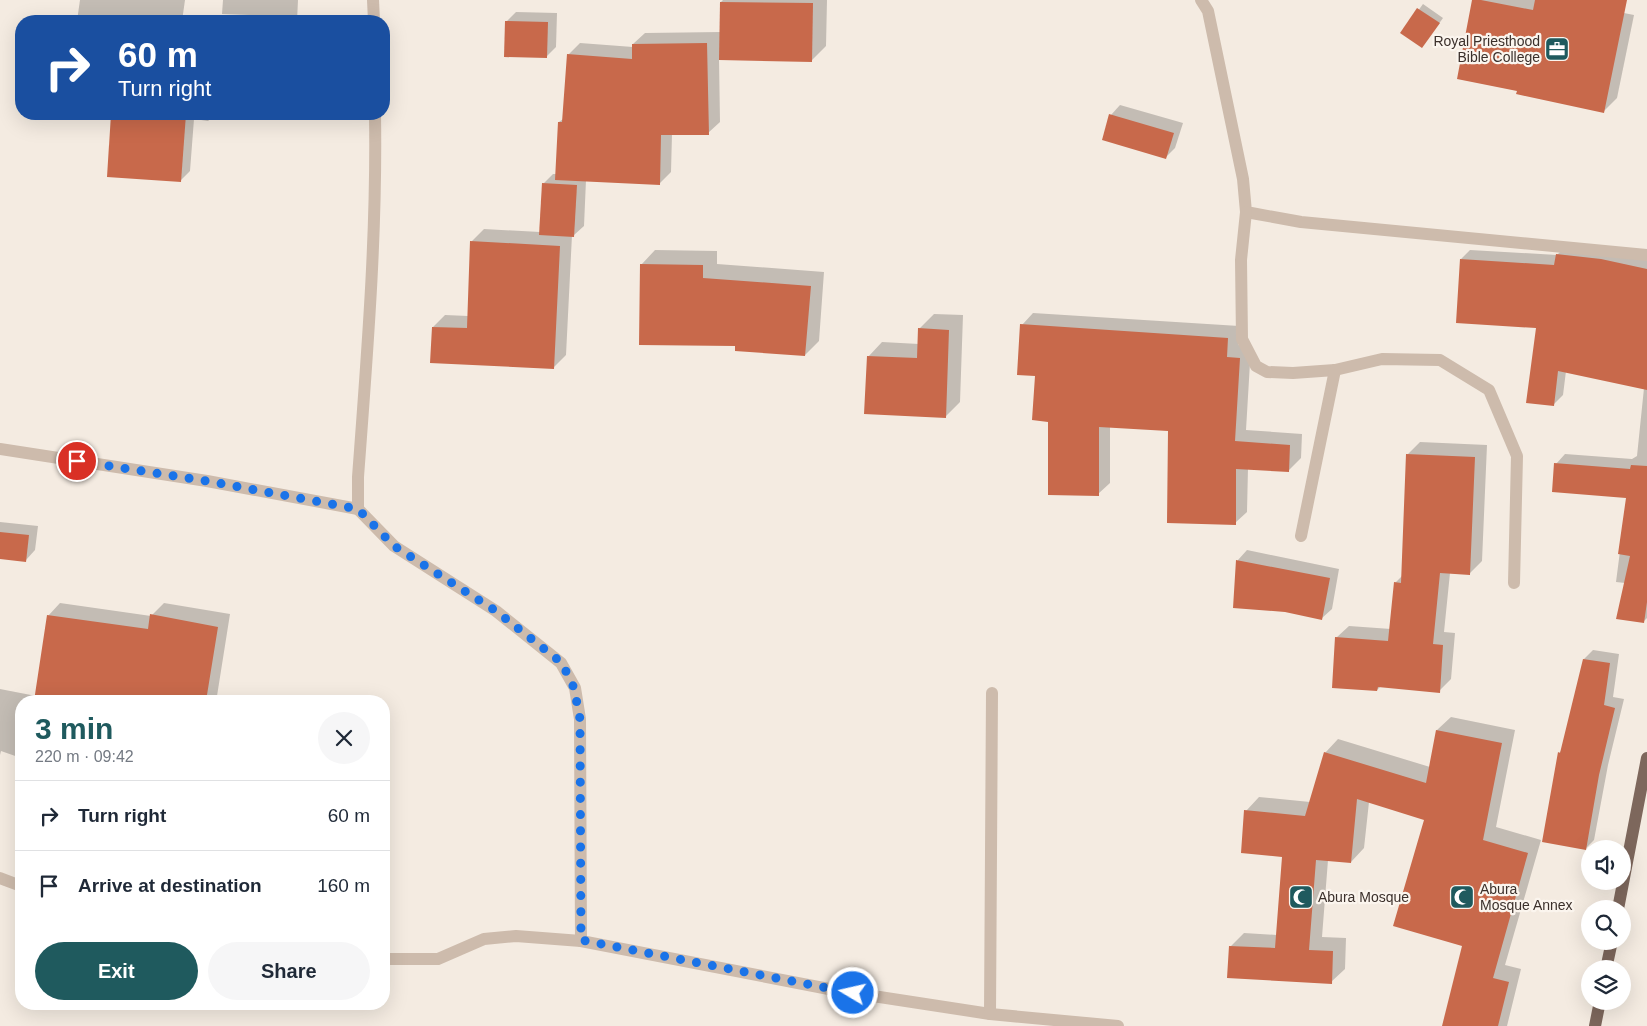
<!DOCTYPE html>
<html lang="en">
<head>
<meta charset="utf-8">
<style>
  body { margin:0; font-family:Arial,sans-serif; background:#f6f6f7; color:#1f2937; height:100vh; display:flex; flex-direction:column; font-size:19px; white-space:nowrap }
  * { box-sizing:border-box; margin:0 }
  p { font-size:16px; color:#747a83 }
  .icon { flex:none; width:28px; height:28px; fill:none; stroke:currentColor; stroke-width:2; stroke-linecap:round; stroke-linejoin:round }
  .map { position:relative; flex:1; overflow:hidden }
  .sheet { position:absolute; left:15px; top:695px; width:375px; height:315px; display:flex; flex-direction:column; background:#fff; border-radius:20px; box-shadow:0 5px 20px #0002 }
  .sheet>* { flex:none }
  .banner { position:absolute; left:15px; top:15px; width:375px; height:105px; border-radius:20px; box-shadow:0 5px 20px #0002; background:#1a4fa0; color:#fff; overflow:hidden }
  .tools { position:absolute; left:1581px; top:840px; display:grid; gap:10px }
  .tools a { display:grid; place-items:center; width:50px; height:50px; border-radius:50%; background:#fff; box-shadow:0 5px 20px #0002; font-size:25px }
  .pin { position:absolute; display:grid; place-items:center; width:42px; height:42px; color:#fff; margin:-21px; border:2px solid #fff; border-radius:50%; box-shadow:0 1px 5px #0007 }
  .me { position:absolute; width:55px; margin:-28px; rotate:279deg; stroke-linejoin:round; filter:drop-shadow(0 0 4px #0008) }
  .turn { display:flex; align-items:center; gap:18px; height:105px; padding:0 20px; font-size:22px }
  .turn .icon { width:65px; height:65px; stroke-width:2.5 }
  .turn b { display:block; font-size:35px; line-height:42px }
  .round { display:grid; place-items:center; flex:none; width:52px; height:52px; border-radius:26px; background:#f6f6f7 }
  .head { display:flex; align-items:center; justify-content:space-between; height:85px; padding:0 20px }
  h1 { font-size:30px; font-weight:800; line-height:38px; color:#1f5a5e }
  .action { display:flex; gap:10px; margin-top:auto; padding:10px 20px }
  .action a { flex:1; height:58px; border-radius:30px; background:#1f5a5e; color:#fff; font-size:20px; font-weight:800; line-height:58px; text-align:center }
  .action a+a { background:#f6f6f7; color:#1f2937 }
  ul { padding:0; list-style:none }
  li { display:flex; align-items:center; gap:15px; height:70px; padding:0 20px; border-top:1px solid #e0e1e3 }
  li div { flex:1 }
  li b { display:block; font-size:19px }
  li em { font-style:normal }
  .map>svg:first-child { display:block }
  .shadow { fill:#0003 }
  .building { fill:#c8694b }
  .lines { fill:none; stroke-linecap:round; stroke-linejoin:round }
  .minor { stroke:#cdbbac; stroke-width:12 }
  .major { stroke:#7d675c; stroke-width:12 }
  .route { stroke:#1a73e8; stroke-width:9; stroke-dasharray:0 16.2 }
  .labels { text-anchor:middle; stroke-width:4.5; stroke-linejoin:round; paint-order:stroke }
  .poi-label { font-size:14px; fill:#3b302b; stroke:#fbf5ee; text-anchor:start }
</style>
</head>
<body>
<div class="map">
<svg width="1647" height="1026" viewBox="0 0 1647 1026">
  <rect width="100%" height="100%" fill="#f4ebe1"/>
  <g class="shadow">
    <path d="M80 0H185L182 21H77Z"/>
    <path d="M223 0H298L297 21H250L249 15 222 14Z"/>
    <path d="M723 0H827L826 46 812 60 719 59 720 122 708 133 672 134 671 172 659 184 586 180 584 226 574 235H572L566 355 553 368 433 327 445 315 468 316 472 241 484 229 540 232 543 184 553 174H556L559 122 563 119 568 55 580 43 633 47V44L645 33 721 32V2Z"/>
    <path d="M1474 0H1558L1634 15 1617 98 1604 111 1518 90Z"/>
    <path d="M1423 4 1443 18 1422 47 1402 33Z"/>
    <path d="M516 12 557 13 556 47 546 57 506 22Z"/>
    <path d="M1120 105 1183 123 1175 148 1165 158 1111 115Z"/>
    <path d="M151 114H216L208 121 194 119 190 171 180 181 147 133Z"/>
    <path d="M1566 246 1647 260V618L1643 622 1625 583 1616 582 1627 497 1556 464 1565 454 1632 459 1637 456 1644 388 1566 371 1563 395 1553 405 1537 327 1461 259 1470 250 1557 255Z"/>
    <path d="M655 250 717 251V264L824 272 819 341 805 355 641 265Z"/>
    <path d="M1033 313 1239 326 1238 345 1251 346 1246 430 1302 434 1301 458 1289 470 1248 468 1247 512 1235 523 1170 430 1110 426V483L1098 494 1050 421 1022 325Z"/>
    <path d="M934 314 963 315 960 402 945 417 868 357 882 342 919 344V329Z"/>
    <path d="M1420 442 1487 445 1482 561 1469 574 1450 573 1444 632 1455 633 1451 679 1439 691 1381 686 1377 690 1336 638 1349 626 1391 629 1395 583 1402 576 1408 454Z"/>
    <path d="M0 522 38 526 35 550 26 560 0 558Z"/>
    <path d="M1247 550 1339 569 1332 609 1322 618 1285 611 1234 606 1238 560Z"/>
    <path d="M60 603 151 616 164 603 230 614 217 696 211 701H162L112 693 104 696 103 701H21V758L1 751 0 755V689L36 696 48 616Z"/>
    <path d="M1593 650 1619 654 1613 697 1624 699 1608 765 1594 840 1585 849 1559 753 1562 750 1584 659Z"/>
    <path d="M1451 717 1515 730 1496 827 1541 840 1505 965 1521 969 1507 1026H1444L1464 946 1425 819 1369 802 1364 848 1351 862 1328 860 1322 937 1346 938 1345 969 1331 982 1230 947 1244 933 1277 935 1283 856 1246 811 1259 797 1310 802 1325 753 1338 739 1430 767 1437 730Z"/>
  </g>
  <g class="building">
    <path d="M1472 0H1481L1533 10 1535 0H1627L1604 113 1516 94 1517 91 1457 79Z"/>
    <path d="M720 2 813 3 812 62 719 60Z"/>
    <path d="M1417 8 1440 23 1422 48 1400 33Z"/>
    <path d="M505 21 548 22 547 58 504 57Z"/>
    <path d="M707 43 709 135H661L660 185 555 180 558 122H562L567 54 632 59V44Z"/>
    <path d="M111 114H186L181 182 107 177Z"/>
    <path d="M1109 114 1174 133 1166 159 1102 140Z"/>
    <path d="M542 183 577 185 574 237 539 235Z"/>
    <path d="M470 241 560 246 554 369 430 363 432 327 467 328Z"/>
    <path d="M1556 254 1601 259 1647 269V390L1558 371 1554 406 1526 403 1536 328 1456 323 1460 259 1554 265Z"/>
    <path d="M640 264 703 265V278L811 286 805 356 735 351V346L639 345Z"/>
    <path d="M1020 324 1228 338 1227 357 1240 358 1235 441 1290 445 1289 472 1236 469V525L1167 523 1168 431 1099 427V496L1048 495V422L1032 420 1035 376 1017 375Z"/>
    <path d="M918 328 949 330 946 418 864 414 867 356 917 358Z"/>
    <path d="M1406 454 1475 457 1470 575 1440 573 1433 644 1443 645 1440 693 1378 687 1377 691 1332 688 1335 637 1388 641 1394 582 1401 583Z"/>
    <path d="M1554 463 1630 469 1631 465 1647 466V602L1644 623 1616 619 1630 556 1618 554 1626 498 1552 492Z"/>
    <path d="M0 532 29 535 26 562 0 559Z"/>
    <path d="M1236 560 1330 578 1322 620 1285 612 1233 608Z"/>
    <path d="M150 614 218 627 206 701H34L47 615 148 629Z"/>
    <path d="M1583 659 1610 663 1604 705 1615 708 1599 775 1586 850 1542 842 1558 752 1560 753Z"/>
    <path d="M1436 730 1502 743 1483 840 1528 853 1493 978 1509 982 1498 1026H1442L1462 946 1393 926 1424 820 1357 799 1351 863 1316 860 1309 950 1333 951 1332 984 1227 978 1229 946 1275 948 1282 857 1241 853 1244 810 1305 816 1324 752 1426 783Z"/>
  </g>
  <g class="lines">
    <g class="minor">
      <path d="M373 0 374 21"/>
      <path d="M1201 0 1208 11 1243 179 1246 212 1301 222 1647 255"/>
      <path d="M375 114C377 235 367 356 358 477V509L394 546 496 611 561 663 575 688 580 719 581 941"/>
      <path d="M1246 212 1241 260 1242 339 1256 366 1267 372 1293 373 1335 370 1382 359 1440 360 1489 390 1517 456 1514 583"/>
      <path d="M0 449 207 481 358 509"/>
      <path d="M1301 536 1335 370"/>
      <path d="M0 878 21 886"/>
      <path d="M384 959H438L484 939 516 936 581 941 834 990 990 1014 1118 1026"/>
      <path d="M990 1014 992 693"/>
    </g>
    <g class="major">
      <path d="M1618 909 1647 758"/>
      <path d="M1606 969 1612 941"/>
      <path d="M1595 1026 1600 1001"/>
    </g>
  </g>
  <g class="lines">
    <path class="route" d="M77 461 207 481 358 509 394 546 496 611 562 663 574 688 580 719 581 940 853 993"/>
  </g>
  <defs>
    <symbol id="office-square" viewBox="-11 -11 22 22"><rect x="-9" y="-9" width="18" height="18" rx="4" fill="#1f5a5e" stroke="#fbf5ee"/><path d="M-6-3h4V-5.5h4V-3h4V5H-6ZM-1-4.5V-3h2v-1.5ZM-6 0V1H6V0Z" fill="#fff"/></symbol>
    <symbol id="mosque-square" viewBox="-11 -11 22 22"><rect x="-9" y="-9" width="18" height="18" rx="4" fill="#1f5a5e" stroke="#fbf5ee"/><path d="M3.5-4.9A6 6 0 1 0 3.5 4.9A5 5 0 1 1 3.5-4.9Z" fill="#fff"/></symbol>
  </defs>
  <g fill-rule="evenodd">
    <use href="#office-square" x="1543" y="35" width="28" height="28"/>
    <use href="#mosque-square" x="1287" y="883" width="28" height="28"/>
    <use href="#mosque-square" x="1448" y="883" width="28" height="28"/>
  </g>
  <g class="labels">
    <g class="poi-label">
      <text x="1540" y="46" text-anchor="end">Royal Priesthood<tspan x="1540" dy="16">Bible College</tspan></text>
      <text x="1480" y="894">Abura<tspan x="1480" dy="16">Mosque Annex</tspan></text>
      <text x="1318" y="902">Abura Mosque</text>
    </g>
  </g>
</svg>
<div class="tools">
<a><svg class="icon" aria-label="sound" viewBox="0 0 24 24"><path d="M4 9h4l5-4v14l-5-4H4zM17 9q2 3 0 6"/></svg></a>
<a><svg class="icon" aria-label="search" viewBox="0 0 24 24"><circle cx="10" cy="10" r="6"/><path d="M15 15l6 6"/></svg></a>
<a><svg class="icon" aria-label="layers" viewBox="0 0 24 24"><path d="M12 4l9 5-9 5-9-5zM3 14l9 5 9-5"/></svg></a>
</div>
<div class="pin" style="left:77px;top:461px;background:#d93025"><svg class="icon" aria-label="arrive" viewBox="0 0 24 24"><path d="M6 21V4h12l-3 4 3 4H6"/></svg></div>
<svg class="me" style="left:853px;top:993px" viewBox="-20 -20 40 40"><circle r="17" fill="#1a73e8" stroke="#fff" stroke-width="3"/><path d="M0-11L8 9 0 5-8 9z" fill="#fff"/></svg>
<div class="banner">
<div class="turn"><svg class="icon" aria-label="right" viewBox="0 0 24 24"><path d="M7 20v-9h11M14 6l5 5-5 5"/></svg><div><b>60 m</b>Turn right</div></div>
</div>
<section class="sheet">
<div class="head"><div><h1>3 min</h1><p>220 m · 09:42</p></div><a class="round"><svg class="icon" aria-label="close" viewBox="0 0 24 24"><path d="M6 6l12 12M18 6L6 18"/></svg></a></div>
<ul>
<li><svg class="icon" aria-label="right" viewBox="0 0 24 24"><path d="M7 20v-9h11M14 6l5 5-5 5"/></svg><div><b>Turn right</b></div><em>60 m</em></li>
<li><svg class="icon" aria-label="arrive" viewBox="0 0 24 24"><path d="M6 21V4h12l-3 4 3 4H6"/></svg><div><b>Arrive at destination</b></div><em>160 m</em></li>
</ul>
<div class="action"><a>Exit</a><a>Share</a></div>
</section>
</div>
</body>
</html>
